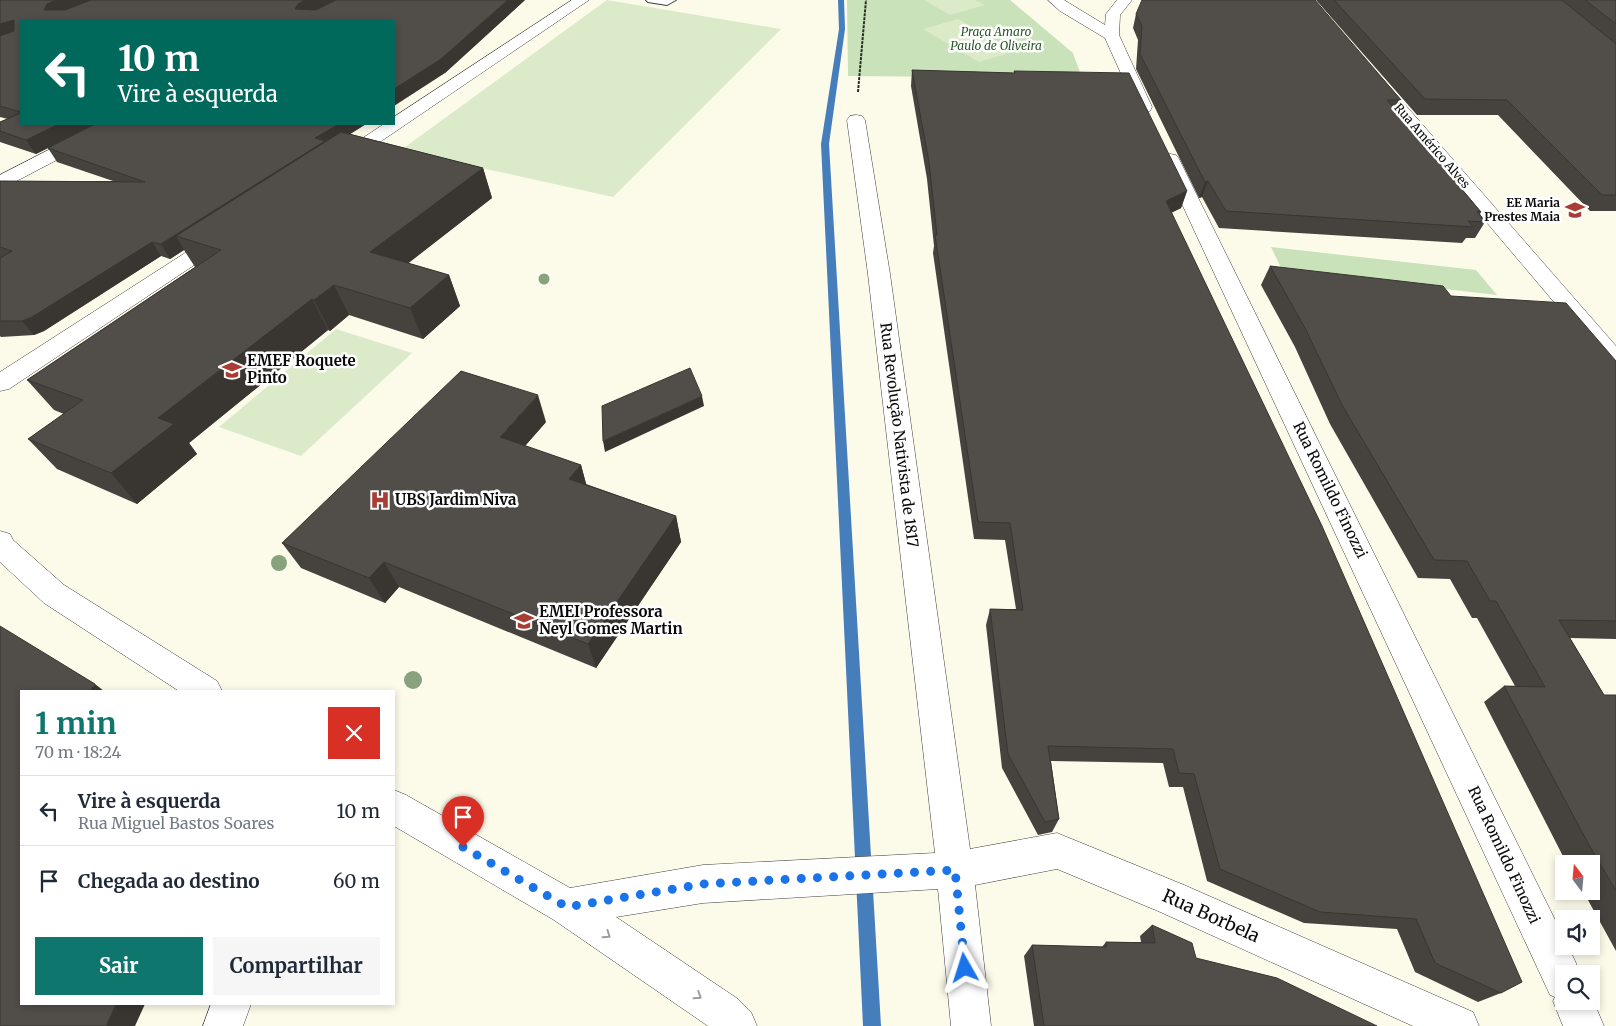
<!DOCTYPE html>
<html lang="pt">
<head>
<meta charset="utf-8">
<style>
  body { margin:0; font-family:Merriweather,serif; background:#f6f6f7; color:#1f2937; height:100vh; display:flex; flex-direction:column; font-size:19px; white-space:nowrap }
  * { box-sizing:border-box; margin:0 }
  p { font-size:16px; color:#747a83 }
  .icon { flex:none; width:28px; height:28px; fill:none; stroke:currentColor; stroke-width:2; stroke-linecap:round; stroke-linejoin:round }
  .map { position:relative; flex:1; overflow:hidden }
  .side { position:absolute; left:20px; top:690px; width:375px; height:315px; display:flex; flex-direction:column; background:#fff; border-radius:0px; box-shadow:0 2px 8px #0003 }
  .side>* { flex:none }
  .banner { position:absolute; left:20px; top:20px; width:375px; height:105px; border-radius:0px; box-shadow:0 2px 8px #0003; background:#00695c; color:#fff; overflow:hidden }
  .needle { width:32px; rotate:344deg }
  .buttons { position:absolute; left:1555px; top:855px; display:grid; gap:10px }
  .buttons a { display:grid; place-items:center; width:45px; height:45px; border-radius:0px; background:#fff; box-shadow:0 2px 8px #0003; font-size:25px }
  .pin { position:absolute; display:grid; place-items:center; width:42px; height:42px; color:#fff; margin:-51px -21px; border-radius:50% 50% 50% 0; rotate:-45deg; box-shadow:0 0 5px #0007 }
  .pin .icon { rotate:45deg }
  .me { position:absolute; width:55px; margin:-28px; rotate:354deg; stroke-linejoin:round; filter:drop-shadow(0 0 4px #0008) }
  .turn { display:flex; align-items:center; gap:18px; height:105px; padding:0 15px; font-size:22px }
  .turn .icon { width:65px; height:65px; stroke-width:2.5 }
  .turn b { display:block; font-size:35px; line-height:42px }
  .round { display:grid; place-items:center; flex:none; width:52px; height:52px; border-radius:0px; background:#f6f6f7 }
  .overview { display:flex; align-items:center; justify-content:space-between; height:85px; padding:0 15px }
  h1 { font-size:30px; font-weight:700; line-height:38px; color:#0f766e }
  .primary-button { display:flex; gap:10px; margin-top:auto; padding:10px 15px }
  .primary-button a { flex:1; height:58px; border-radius:0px; background:#0f766e; color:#fff; font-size:20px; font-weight:700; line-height:58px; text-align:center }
  .primary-button a+a { background:#f6f6f7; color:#1f2937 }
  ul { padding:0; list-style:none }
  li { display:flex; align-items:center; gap:15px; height:70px; padding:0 15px; border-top:1px solid #e0e1e3 }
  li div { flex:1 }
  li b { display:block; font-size:19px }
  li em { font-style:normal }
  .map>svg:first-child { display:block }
  .green { fill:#c9e2b9 }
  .pitch { fill:#dbeac9 }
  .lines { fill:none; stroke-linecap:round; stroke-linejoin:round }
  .stream { fill:#457ebb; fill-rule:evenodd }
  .lane-casing { stroke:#3d3d3d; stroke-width:2 }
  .street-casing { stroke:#3d3d3d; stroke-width:1 }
  .path { stroke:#2c2c2c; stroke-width:2; stroke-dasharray:3 1; stroke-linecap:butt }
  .lane { fill:#fff; fill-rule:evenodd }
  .street { fill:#fff; fill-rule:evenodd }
  .tree { fill:#87a27d }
  .wall { fill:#46423e }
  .shaded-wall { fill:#393632 }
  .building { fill:#514d48; stroke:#393632 }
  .oneway { stroke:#9d9d9d }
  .route { stroke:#1a73e8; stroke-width:9; stroke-dasharray:0 16.2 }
  .labels { text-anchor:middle; stroke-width:5; stroke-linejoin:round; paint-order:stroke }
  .far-park-label { font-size:12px; font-style:italic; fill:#285924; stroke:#fff }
  .far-street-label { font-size:12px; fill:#0a0a0a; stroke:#fff }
  .far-poi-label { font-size:12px; font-weight:bold; fill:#0a0a0a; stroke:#fff; text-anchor:end }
  .poi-label { font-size:15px; font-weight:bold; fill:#0a0a0a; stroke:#fff; text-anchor:start }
  .street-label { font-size:15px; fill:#0a0a0a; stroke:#fff }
  .near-street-label { font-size:18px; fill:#0a0a0a; stroke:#fff }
</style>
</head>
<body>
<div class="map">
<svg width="1616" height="1026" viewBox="0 0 1616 1026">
  <rect width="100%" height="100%" fill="#fcfbea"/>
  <g class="green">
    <path d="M847 0H1010L1073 53 1082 78 848 76Z"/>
    <path d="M1271 247 1476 270 1497 295 1282 270Z"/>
  </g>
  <g class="pitch">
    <path d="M607 0 781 29 613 197 401 150Z"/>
    <path d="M924 0H975L985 5 950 15Z"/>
    <path d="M958 19 1016 51 979 62 923 29Z"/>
    <path d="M336 329 412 353 301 456 219 427Z"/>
  </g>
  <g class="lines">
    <path class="stream" d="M838 0H844L845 29 829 144 881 1026H863L821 144 839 29Z"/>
    <defs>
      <path id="lane" d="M646 0H676L667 5 648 2Z"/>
      <g id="street">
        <path d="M572 0H589L346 165 340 167 334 165 331 161 334 157 384 124H394V117Z"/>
        <path d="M1048 0H1064L1105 25 1106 14 1117 0H1132L1120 15 1119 35 1152 107 1150 111H1138L1136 107 1105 38 1060 11Z"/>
        <path d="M1374 74 1380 76 1616 346V369L1608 366 1368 82 1366 79 1368 76Z"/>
        <path d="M856 115 862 116 865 120 890 274 970 849 1057 833 1184 885 1473 1012 1479 1026H1413L1158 911 1057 869 975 885 991 1026H951L938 889 703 903 616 917 738 999 751 1012 757 1026H708L554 920 394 826V790L406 795 570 888 703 865 935 853 868 274 847 120 850 116Z"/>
        <path d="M99 124H121L118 128 7 186 0 188V175Z"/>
        <path d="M1170 154 1176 155 1179 159 1564 938V946H1568L1581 974H1564V1001H1591V996L1604 1026H1563L1553 1001 1555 997 1550 995 1161 159 1164 155Z"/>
        <path d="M220 233 227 235 230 239 227 243 9 389 0 391V372L213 235Z"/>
        <path d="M0 531 10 534 13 540 64 585 217 681 222 691H179L44 603 0 562Z"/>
        <path d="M211 1004H251L243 1026H203Z"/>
      </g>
    </defs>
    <use href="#lane" class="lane-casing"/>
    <use href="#street" class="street-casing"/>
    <path class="path" d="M858 92 866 0"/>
    <use href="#lane" class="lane"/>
    <use href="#street" class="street"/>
  </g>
  <g class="tree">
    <circle cx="544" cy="279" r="5.5"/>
    <circle cx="279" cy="563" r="8"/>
    <circle cx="413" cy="680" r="9"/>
  </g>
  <g class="wall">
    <path d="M0 0H525L445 73 21 21V124H366L350 134 483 168 492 198 408 263 449 275 460 306 423 339 349 315 330 331 328 330 189 443 197 454 137 504 57 469 28 439 64 414 54 410 27 380 195 267 184 250 170 259 161 256 44 331 34 335 1 337 0 336V181H113L57 162 48 148 36 154 0 142V122L8 119 0 117Z"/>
    <path d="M1316 0H1616V211H1590L1498 115H1417Z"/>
    <path d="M1136 14 1401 100 1396 110 1481 212 1480 214 1485 222 1475 238H1466L1462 243 1219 228 1202 197 1199 198 1136 69 1138 40 1133 28Z"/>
    <path d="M912 70 1014 73V71L1187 191 1181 208 1171 213 1501 993 1478 1002 1415 972 1397 929 1304 923 1207 881 1183 787H1169L1163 763 1051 761 1059 819 1052 832 1038 835 1002 768 986 625 990 609H1016L1005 540 974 539 933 253 934 246 927 179 911 86Z"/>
    <path d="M1270 266 1451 296 1616 361V639L1570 638 1604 695H1616V951L1583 891H1591V864H1567L1484 702 1504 686H1515L1477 618H1472L1450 579 1418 578 1330 424 1295 347 1261 285Z"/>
    <path d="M546 422 525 446 581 465 586 484 676 516 681 542 596 668 399 587 385 603 301 568 282 543Z"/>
    <path d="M1152 925 1196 958 1377 1026H1034L1024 956 1032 945 1102 947 1106 942H1141L1140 936Z"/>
  </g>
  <g class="shaded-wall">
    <path d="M56 0H94L54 16 44 10 47 4Z"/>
    <path d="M305 0H335L303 16 295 9 298 4Z"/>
    <path d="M508 0H525L445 73 394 106V89Z"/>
    <path d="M14 20 21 31 0 39V24Z"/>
    <path d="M59 124H95L36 154 26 140Z"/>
    <path d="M339 124H366L328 148 176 236 184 250 170 259 161 244 315 138Z"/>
    <path d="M483 168 492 198 383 283 370 252Z"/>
    <path d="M1208 181 1202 197 1199 198 1205 182Z"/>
    <path d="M1187 191 1181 208 1160 218 1166 201Z"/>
    <path d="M152 242 161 256 44 331 34 335 22 321Z"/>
    <path d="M449 275 460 306 423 339 410 308Z"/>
    <path d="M334 285 349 315 330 331 314 300Z"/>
    <path d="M312 299 328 330 189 443 197 454 137 504 111 473 158 418Z"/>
    <path d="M538 395 546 422 510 463 500 437Z"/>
    <path d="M702 396 704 406 605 452 603 441Z"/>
    <path d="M581 465 588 491 569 479Z"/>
    <path d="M676 516 681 542 596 668 588 644Z"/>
    <path d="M384 562 399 587 385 603 369 578Z"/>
    <path d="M95 684 104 691H90Z"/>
    <path d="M116 1004H145L135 1026H106Z"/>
  </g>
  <g class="building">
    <path d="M0 0H56L47 4 44 10H65L91 0H305L298 4 295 9 316 10 336 0H508L441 59 394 89V21H21V112L0 106V36L14 31V20L0 24Z"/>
    <path d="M1142 0H1315L1401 100H1387L1481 212 1477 211 1485 222 1468 221 1473 227 1226 211 1208 181 1205 182 1140 54 1142 26 1136 14Z"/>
    <path d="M1334 0H1562L1616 44V195H1602L1507 100 1425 99Z"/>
    <path d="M1585 0H1616V24Z"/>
    <path d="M912 70 1015 73 1014 71 1129 73 1187 191 1166 201 1322 526 1522 982 1501 993 1435 963 1416 919 1320 912 1220 869 1194 774 1179 773 1173 749 1048 746 1059 819 1045 822 1008 754 990 609 1023 610 1010 523 978 522 935 235H937L929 162Z"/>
    <path d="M21 113V124H59L26 140 0 131V122Z"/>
    <path d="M95 124H339L315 138 325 141 161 244 152 242 32 317 22 321H0V258L12 251 0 247V181L145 182 48 148Z"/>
    <path d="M341 132 483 168 370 252 449 275 410 308 334 285 314 300 312 299 158 418 174 424 111 473 28 439 83 400 27 380 221 250 176 236Z"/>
    <path d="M1270 266 1443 286 1451 296 1566 303 1616 361V621L1559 620 1604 695H1616V891L1589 845 1504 686 1545 687 1496 601H1490L1467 561 1434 560 1342 405 1305 328Z"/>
    <path d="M690 368 702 396 603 441 602 406Z"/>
    <path d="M461 371 538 395 500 437 581 465 569 479 676 516 588 644 384 562 369 578 282 543Z"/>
    <path d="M0 626 95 684 90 691H21V1004H116L106 1026H0Z"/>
    <path d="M1152 925 1192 943 1196 958 1277 978 1377 1026H1044L1032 945 1107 947 1106 942 1155 943Z"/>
  </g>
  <defs><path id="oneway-chevron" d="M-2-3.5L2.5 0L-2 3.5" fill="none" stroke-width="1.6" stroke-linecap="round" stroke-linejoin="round" transform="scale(1.25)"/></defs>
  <g class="oneway">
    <use href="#oneway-chevron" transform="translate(607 935) rotate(35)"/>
    <use href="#oneway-chevron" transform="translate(698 996) rotate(33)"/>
  </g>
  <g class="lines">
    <path class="route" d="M463 847 567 907 703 884 955 870 965 968"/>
  </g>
  <defs>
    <symbol id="school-bare" viewBox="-9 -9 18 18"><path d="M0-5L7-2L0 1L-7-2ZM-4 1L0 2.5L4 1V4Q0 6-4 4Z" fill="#a83d34" stroke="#fff" stroke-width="2.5" paint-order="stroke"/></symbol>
    <symbol id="hospital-bare" viewBox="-9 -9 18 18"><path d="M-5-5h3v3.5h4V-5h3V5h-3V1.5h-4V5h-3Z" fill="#a83d34" stroke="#fff" stroke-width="2.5" paint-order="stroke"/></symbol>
  </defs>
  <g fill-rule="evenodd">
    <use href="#school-bare" x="1561" y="196" width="28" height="28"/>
    <use href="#school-bare" x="218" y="356" width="28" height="28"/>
    <use href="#hospital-bare" x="366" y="486" width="28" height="28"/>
    <use href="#school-bare" x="510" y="607" width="28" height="28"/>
  </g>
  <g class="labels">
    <g class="far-park-label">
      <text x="996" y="36">Praça Amaro<tspan x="996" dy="14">Paulo de Oliveira</tspan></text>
    </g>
    <g class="far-street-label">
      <text transform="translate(1432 146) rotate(49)" y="4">Rua Américo Alves</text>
    </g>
    <g class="far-poi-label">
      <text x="1560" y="207">EE Maria<tspan x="1560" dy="14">Prestes Maia</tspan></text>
    </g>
    <g class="poi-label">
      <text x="247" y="366">EMEF Roquete<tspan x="247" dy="17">Pinto</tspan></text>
      <text x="395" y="505">UBS Jardim Niva</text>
      <text x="539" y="617">EMEI Professora<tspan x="539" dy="17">Neyl Gomes Martin</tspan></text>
    </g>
    <g class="street-label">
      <text transform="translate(899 435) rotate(83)" y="5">Rua Revolução Nativista de 1817</text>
      <text transform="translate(1330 490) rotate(64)" y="5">Rua Romildo Finozzi</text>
      <text transform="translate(1504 855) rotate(65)" y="5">Rua Romildo Finozzi</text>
    </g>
    <g class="near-street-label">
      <text transform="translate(1211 916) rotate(24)" y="6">Rua Borbela</text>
    </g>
  </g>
</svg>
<div class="buttons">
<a><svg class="needle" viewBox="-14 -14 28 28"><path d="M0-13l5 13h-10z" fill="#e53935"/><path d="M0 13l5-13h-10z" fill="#747a83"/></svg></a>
<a><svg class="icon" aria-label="sound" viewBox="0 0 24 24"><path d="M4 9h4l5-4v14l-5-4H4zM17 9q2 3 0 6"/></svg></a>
<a><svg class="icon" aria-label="search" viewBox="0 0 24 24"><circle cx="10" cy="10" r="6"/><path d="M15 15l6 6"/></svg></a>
</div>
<div class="pin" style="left:463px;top:847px;background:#d93025"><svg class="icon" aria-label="arrive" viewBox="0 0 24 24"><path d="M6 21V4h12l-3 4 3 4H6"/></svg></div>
<svg class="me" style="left:965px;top:968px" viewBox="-20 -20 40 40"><path d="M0-17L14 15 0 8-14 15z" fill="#1a73e8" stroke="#fff" stroke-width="4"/></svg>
<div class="banner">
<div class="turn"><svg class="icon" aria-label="left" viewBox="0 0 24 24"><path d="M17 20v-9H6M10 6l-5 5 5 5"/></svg><div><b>10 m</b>Vire à esquerda</div></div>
</div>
<section class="side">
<div class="overview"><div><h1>1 min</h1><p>70 m · 18:24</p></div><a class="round" style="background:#d93025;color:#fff"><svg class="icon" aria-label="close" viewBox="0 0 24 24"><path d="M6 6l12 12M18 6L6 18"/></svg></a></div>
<ul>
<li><svg class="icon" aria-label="left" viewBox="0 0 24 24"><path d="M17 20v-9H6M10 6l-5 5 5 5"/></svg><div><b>Vire à esquerda</b><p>Rua Miguel Bastos Soares</p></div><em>10 m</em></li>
<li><svg class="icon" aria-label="arrive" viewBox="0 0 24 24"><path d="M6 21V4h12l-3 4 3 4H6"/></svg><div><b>Chegada ao destino</b></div><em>60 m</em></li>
</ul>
<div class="primary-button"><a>Sair</a><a>Compartilhar</a></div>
</section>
</div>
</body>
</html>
